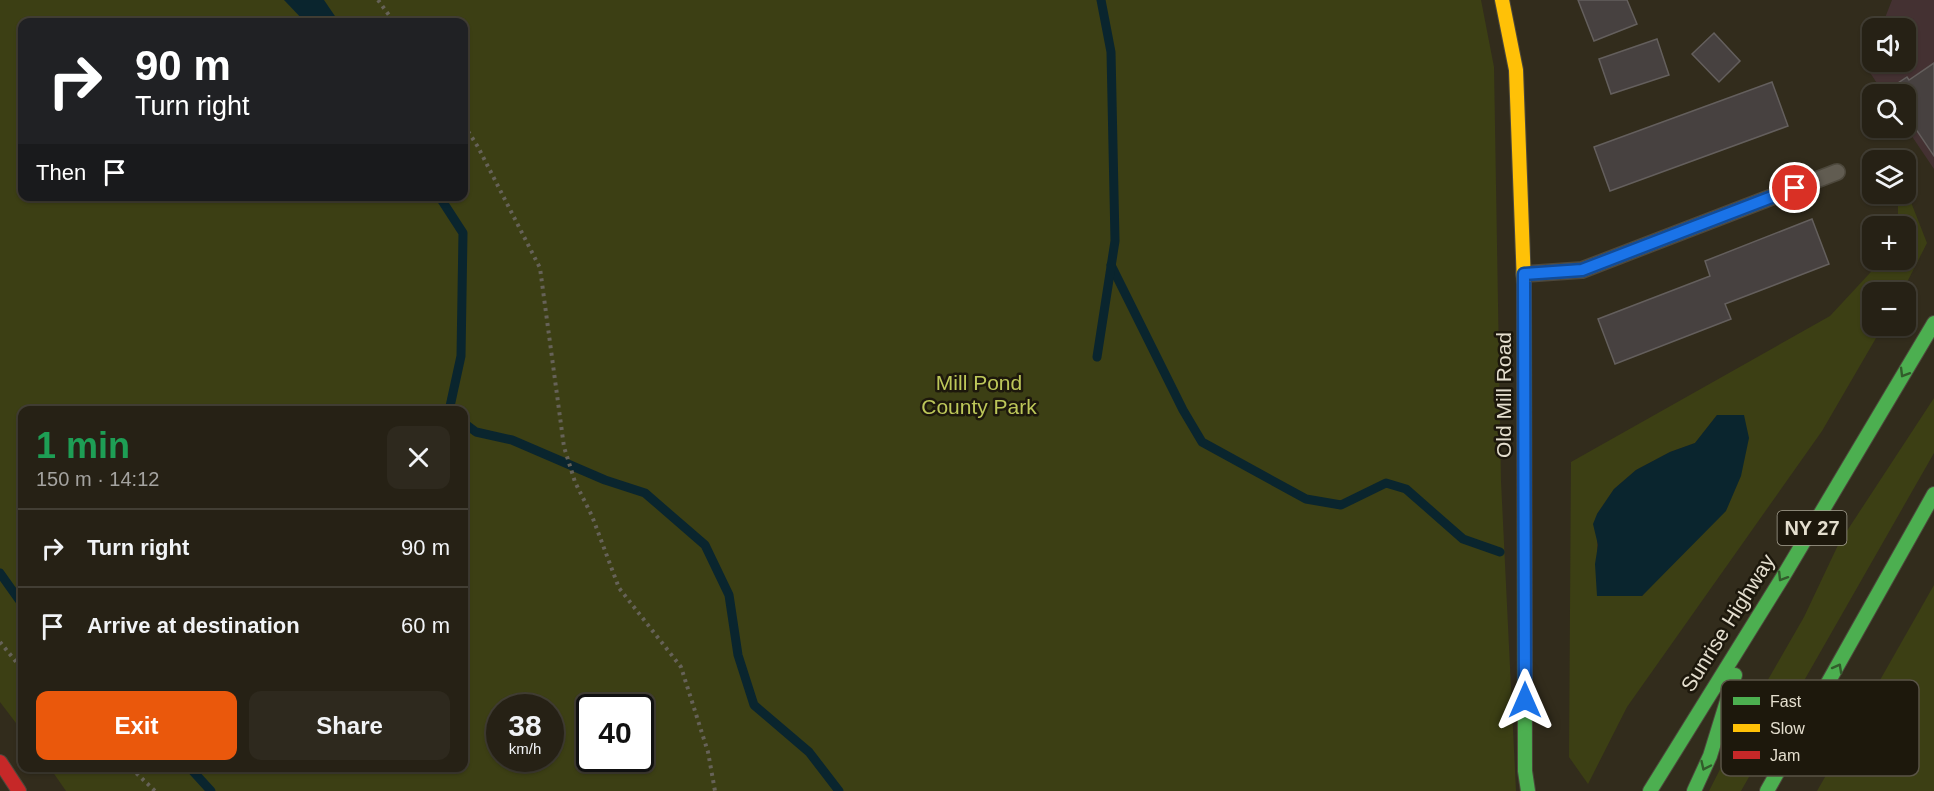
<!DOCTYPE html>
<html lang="en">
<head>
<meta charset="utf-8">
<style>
  body { margin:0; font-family:Arial,sans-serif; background:#2e291e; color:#f1f3f6; height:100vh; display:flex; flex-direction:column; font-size:22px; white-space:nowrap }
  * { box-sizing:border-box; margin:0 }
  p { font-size:20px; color:#a4a3a0 }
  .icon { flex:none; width:33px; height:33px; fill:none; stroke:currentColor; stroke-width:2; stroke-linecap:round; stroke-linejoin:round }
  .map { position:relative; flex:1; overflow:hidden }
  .side { position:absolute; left:18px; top:406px; width:450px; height:366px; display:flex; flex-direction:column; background:#262115; border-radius:12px; box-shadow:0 2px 4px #0004,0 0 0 2px #423e34 }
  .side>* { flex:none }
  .top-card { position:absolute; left:18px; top:18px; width:450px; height:183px; border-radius:12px; box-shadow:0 2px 4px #0004,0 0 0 2px #423e34; background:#202124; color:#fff; overflow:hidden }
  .buttons { position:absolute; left:1862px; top:18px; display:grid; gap:12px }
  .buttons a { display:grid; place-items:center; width:54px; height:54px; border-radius:12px; background:#262115; box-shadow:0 2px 4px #0004,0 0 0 2px #423e34; font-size:30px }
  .speed { position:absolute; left:486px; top:694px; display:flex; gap:12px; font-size:30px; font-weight:700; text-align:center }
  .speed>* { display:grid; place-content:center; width:78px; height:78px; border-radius:50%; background:#262115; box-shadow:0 2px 4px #0004,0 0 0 2px #423e34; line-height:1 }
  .speed small { font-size:15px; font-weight:400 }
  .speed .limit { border:3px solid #111; border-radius:9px; background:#fff; color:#111 }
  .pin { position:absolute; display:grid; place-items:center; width:51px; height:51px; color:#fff; margin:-26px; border:3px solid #fff; border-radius:50%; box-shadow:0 2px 6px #0007 }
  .me { position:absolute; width:66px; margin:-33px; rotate:0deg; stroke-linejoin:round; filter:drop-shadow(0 0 4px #0008) }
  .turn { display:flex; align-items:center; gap:21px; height:126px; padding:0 18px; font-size:27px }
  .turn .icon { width:78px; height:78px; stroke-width:2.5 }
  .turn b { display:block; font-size:42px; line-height:51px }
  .then { display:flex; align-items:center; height:57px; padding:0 18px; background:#0003; gap:12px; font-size:22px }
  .round { display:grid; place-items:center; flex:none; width:63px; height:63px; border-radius:12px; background:#2e291e }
  .overview { display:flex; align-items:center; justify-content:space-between; height:102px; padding:0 18px }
  h1 { font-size:36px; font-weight:800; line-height:45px; color:#1e9e55 }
  .action { display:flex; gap:12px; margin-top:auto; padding:12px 18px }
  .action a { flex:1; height:69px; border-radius:12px; background:#ea580c; color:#fff; font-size:24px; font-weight:800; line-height:69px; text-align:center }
  .action a+a { background:#2e291e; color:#f1f3f6 }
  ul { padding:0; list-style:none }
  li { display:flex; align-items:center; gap:18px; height:78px; padding:0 18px; border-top:2px solid #423e34 }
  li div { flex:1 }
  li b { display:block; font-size:22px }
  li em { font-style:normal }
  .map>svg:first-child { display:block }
  .commercial { fill:#443132 }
  .green { fill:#3c3f14; fill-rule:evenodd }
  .water { fill:#0a252e }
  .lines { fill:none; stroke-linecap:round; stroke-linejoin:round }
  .stream { stroke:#0a252e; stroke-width:9 }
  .building { fill:#474140; stroke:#645f5d; stroke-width:1.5 }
  .lane-casing { stroke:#4d483c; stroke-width:18 }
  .fast-casing { stroke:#4d483c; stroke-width:16 }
  .slow-casing { stroke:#4d483c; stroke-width:16 }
  .jam-casing { stroke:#4d483c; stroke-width:16 }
  .path { stroke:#666258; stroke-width:4; stroke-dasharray:3 4.5; stroke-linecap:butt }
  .lane { stroke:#615c51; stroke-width:15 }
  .fast { stroke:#4caf50; stroke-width:14 }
  .slow { stroke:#ffc107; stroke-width:14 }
  .jam { stroke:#c62828; stroke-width:14 }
  .oneway { stroke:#325c2b }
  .route-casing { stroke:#114b97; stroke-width:15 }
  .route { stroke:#1a73e8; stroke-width:10 }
  .labels { text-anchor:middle; stroke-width:5; stroke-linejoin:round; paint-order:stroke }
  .shield { fill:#1d180c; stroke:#a8a394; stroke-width:1.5 }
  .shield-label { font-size:20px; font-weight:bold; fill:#e4dece }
  .park-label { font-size:21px; fill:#bdc759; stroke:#1d180c }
  .street-label { font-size:21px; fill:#e4dece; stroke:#1d180c }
  .key { fill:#1d180c; stroke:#595346; stroke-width:1.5 }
  .key-label { font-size:16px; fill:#e4dece }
</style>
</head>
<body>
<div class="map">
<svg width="1934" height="791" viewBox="0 0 1934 791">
  <rect width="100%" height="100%" fill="#322c1c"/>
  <path class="commercial" d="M1892 0H1934V169L1905 126V94H1884L1867 68 1872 53V62H1905V28H1881Z"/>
  <g class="green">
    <path d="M0 0H1481L1494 67 1501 481 1516 791H66L50 768H464V411H22V731L0 702ZM22 22H464V196H22ZM500 708H550V759H500ZM590 708H640V759H590Z"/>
    <path d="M1905 187 1927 243 1902 292H1872V326H1883L1822 431 1627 707 1588 784 1569 757 1571 462 1830 316 1882 260H1905V226H1898V194H1905ZM1717 415 1684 551 1642 596H1597V514L1614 489 1636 470 1670 452 1695 443Z"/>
    <path d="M1934 398V453L1741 791H1709L1746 718 1804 617 1839 543Z"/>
    <path d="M1934 585V791H1817Z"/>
  </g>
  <g class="water">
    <path d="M284 0H324L339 22H305Z"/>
    <path d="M1717 415H1744L1749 438 1741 476 1726 511 1642 596H1597L1595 564 1598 545 1593 524 1597 514 1614 489 1636 470 1670 452 1695 443Z"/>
  </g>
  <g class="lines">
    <g class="stream">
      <path d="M439 196 463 233 461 356 449 411"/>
      <path d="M1111 265 1183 410 1202 442 1306 499 1341 505 1386 483 1406 489 1463 539 1500 552"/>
      <path d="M1097 357 1115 241 1111 52 1101 0"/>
      <path d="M464 423 476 432 512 440 605 480 645 493 705 545 729 595 738 655 754 705 809 752 839 791"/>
      <path d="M0 573 22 604"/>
      <path d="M190 768 211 791"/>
    </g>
  </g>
  <g class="building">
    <path d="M1578 0H1627L1637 24 1594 41Z"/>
    <path d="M1714 33 1740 61 1719 82 1692 54Z"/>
    <path d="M1657 39 1669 75 1611 94 1599 59Z"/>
    <path d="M1934 63V156L1905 113V94H1893L1889 89 1907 77 1909 80Z"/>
    <path d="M1772 82 1788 126 1610 191 1594 147Z"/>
    <path d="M1812 219 1829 264 1725 304 1731 319 1615 364 1598 319 1710 276 1705 261Z"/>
  </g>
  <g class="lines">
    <defs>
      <path id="lane" d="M1524 274 1582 270 1837 172"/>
      <g id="fast">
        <path d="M1524 284 1525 771 1528 791"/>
        <path d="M1650 791 1784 575 1934 323"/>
        <path d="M1694 791 1710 756 1735 675"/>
        <path d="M1767 791 1934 494"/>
      </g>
      <path id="slow" d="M1502 0 1516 70 1524 284"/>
      <path id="jam" d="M0 762 19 791"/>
    </defs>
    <use href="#lane" class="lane-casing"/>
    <use href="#fast" class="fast-casing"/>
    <use href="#slow" class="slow-casing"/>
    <use href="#jam" class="jam-casing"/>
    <g class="path">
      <path d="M378 0 394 22"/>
      <path d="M464 125 478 147 540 268 564 447 575 482 592 516 619 588 681 667 708 752 715 791"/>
      <path d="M0 642 22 669"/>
      <path d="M131 768 155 791"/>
    </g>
    <use href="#lane" class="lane"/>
    <use href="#fast" class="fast"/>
    <use href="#slow" class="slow"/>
    <use href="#jam" class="jam"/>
  </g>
  <defs><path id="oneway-chevron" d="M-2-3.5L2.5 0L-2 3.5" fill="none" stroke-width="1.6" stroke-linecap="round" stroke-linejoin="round" transform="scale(1.5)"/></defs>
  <g class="oneway">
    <use href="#oneway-chevron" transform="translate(1904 373) rotate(121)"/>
    <use href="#oneway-chevron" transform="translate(1782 577) rotate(122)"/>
    <use href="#oneway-chevron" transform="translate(1838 668) rotate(-61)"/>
    <use href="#oneway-chevron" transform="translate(1705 766) rotate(115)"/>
  </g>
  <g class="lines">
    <defs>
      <path id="route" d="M1525 700 1524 274 1582 270 1795 188"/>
    </defs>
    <use href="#route" class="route-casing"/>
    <use href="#route" class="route"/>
  </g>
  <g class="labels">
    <rect class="shield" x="1777.5" y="511" width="69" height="34" rx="4.5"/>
    <g class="shield-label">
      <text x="1812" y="535">NY 27</text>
    </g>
    <g class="park-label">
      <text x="979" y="390">Mill Pond<tspan x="979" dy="24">County Park</tspan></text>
    </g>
    <g class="street-label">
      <text transform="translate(1504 395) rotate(-90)" y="7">Old Mill Road</text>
      <text transform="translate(1728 623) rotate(-58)" y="7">Sunrise Highway</text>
    </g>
  </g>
  <rect x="1721" y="680" width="198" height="96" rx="9" class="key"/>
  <rect x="1733" y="697" width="27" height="8" fill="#4caf50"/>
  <rect x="1733" y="724" width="27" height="8" fill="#ffc107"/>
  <rect x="1733" y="751" width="27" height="8" fill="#c62828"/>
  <g class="key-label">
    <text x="1770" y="707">Fast</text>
    <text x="1770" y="734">Slow</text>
    <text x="1770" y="761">Jam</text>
  </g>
</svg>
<div class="buttons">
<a><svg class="icon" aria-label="sound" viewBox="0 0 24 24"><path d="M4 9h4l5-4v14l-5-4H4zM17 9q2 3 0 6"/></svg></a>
<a><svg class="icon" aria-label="search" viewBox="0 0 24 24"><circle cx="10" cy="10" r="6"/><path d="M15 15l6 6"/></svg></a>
<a><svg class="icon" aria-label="layers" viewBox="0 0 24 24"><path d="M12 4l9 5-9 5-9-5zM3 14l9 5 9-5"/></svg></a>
<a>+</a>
<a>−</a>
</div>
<div class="speed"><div>38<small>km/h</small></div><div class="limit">40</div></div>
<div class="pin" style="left:1795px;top:188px;background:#d93025"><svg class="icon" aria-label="arrive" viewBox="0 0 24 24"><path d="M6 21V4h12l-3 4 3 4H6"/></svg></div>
<svg class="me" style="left:1525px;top:700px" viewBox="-20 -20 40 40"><path d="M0-17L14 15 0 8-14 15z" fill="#1a73e8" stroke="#fff" stroke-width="4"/></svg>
<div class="top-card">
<div class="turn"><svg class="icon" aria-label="right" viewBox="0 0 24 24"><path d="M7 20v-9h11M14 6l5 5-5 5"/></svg><div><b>90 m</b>Turn right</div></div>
<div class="then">Then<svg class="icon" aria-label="arrive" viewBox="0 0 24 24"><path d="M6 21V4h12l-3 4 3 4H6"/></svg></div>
</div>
<section class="side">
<div class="overview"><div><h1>1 min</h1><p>150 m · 14:12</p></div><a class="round"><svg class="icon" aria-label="close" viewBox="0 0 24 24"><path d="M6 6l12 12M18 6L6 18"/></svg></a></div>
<ul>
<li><svg class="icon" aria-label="right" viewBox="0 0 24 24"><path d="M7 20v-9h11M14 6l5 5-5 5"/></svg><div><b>Turn right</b></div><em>90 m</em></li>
<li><svg class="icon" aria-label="arrive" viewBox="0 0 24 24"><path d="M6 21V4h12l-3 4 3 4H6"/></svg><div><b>Arrive at destination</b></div><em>60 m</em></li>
</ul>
<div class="action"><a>Exit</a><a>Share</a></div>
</section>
</div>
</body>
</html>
